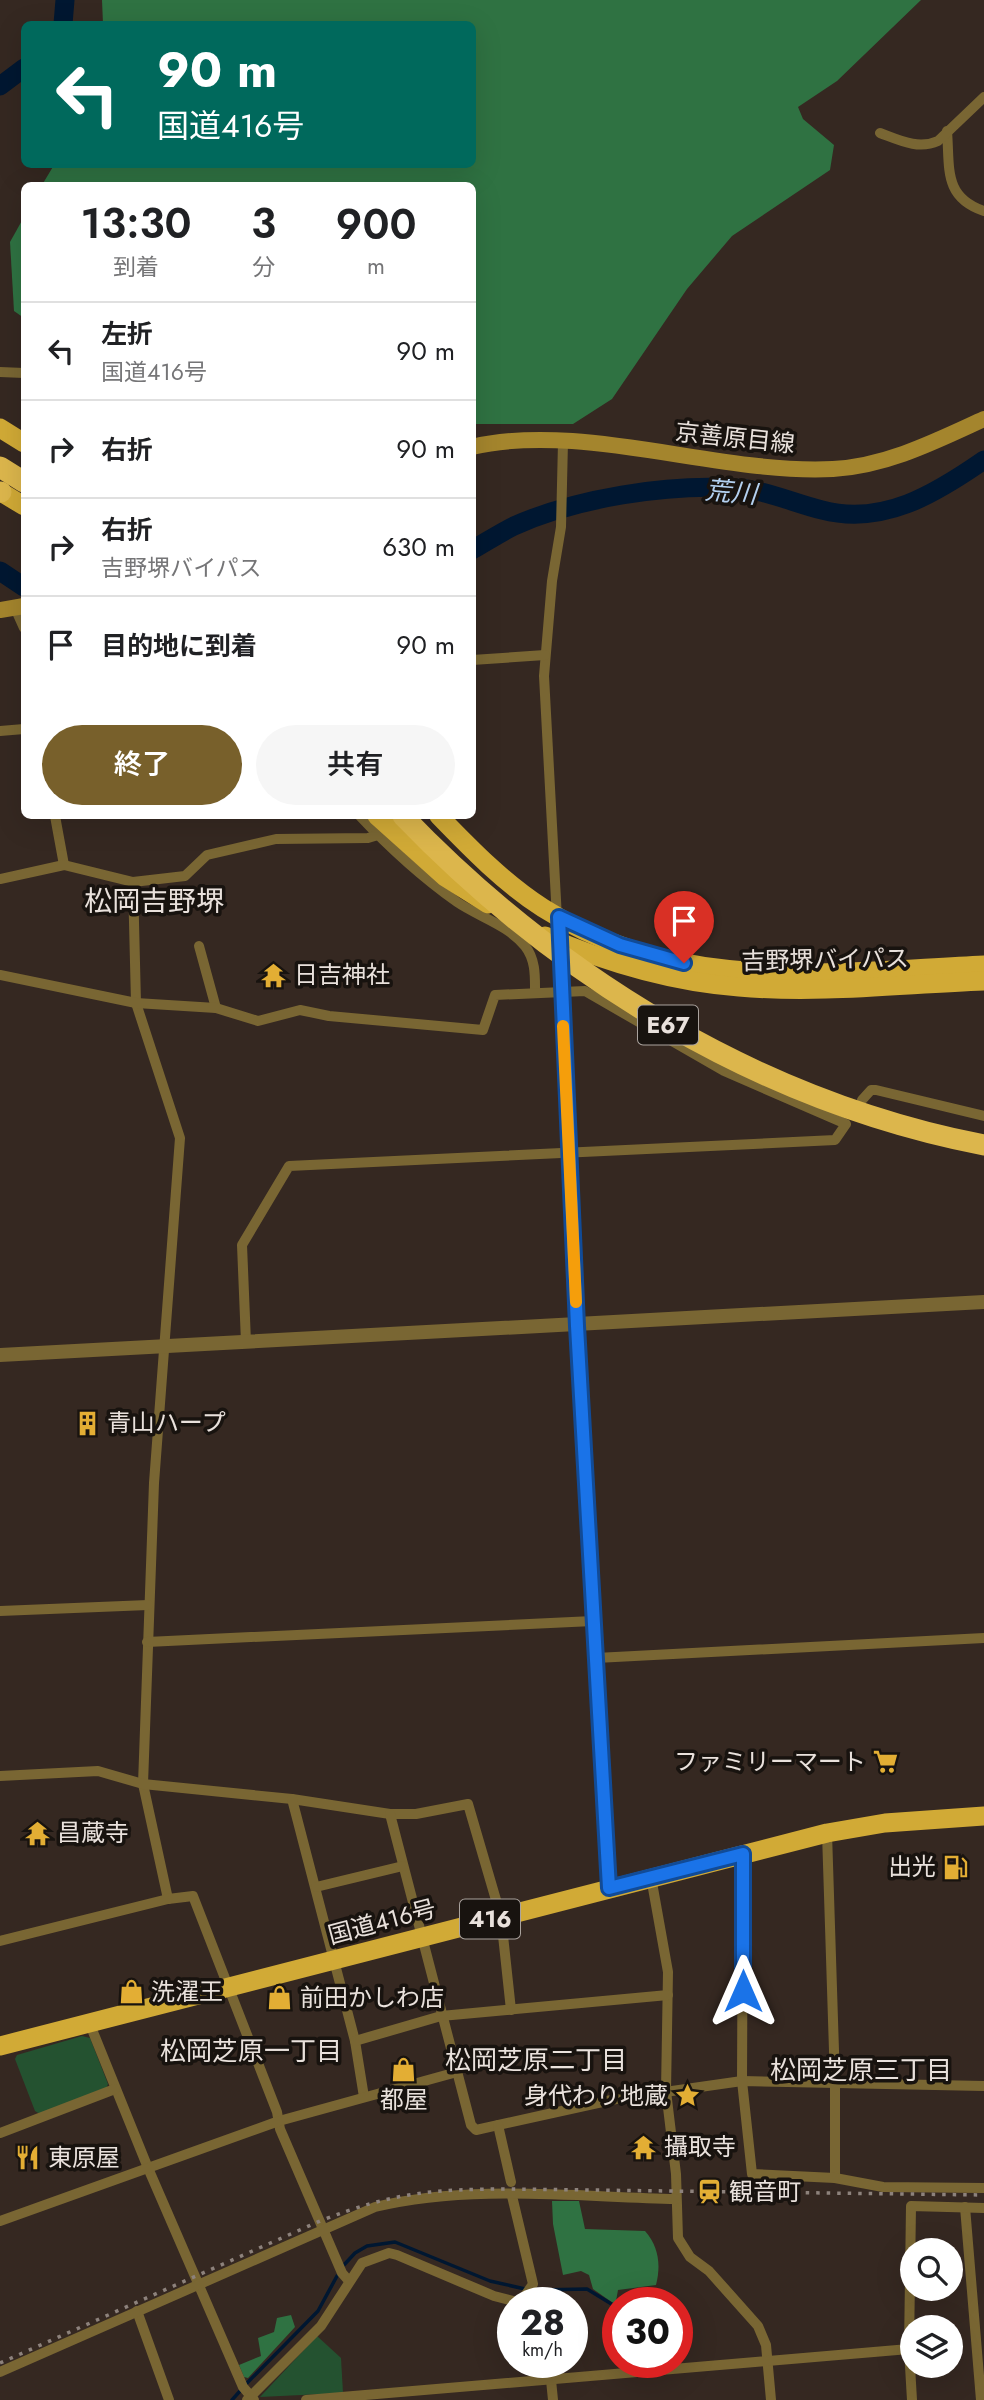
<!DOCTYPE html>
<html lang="ja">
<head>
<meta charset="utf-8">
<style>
  body { margin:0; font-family:Jost,"Noto Sans JP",sans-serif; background:#f6f6f6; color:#202124; height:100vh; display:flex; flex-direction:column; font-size:26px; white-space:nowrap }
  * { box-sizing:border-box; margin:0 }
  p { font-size:23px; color:#757577 }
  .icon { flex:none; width:38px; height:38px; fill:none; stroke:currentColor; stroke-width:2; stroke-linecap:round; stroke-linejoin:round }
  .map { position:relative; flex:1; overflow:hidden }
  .side { position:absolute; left:21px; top:182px; width:455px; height:637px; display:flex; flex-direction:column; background:#fff; border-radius:10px; box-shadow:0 7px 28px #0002 }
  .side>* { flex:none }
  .top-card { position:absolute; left:21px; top:21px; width:455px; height:147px; border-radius:10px; box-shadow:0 7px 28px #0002; background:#00695c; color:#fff; overflow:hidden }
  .tools { position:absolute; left:900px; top:2238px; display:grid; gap:14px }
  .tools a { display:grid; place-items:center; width:63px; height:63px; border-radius:50%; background:#fff; box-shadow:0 7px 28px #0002; font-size:35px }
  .speed { position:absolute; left:497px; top:2287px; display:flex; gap:14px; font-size:35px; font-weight:700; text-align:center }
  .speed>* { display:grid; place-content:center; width:91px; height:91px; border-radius:50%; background:#fff; box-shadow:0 7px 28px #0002; line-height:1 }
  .speed small { font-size:18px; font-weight:400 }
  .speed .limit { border:10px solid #d22; background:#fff; color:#111 }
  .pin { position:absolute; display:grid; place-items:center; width:60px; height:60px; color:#fff; margin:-72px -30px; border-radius:50% 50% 50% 0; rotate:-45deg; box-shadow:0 0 7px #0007 }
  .pin .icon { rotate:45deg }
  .me { position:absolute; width:77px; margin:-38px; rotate:0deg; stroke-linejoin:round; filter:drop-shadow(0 0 5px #0008) }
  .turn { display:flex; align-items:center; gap:24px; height:147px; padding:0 21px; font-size:32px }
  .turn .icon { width:91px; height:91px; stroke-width:2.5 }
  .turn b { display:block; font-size:49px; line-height:60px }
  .eta { display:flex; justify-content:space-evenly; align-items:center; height:119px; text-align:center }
  .eta b { font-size:42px; font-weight:600; line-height:49px }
  .primary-button { display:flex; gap:14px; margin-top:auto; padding:14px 21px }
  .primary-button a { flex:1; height:80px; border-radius:42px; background:#78602b; color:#fff; font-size:28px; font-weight:600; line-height:80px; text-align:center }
  .primary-button a+a { background:#f6f6f6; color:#202124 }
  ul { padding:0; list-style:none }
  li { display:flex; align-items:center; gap:21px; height:98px; padding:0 21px; border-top:2px solid #e0e0e0 }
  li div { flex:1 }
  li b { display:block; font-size:26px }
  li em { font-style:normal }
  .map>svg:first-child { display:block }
  .green { fill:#245230 }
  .forest { fill:#2f7242 }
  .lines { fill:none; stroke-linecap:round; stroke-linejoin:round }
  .stream { stroke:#001731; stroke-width:3.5 }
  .river { stroke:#001731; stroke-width:19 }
  .minor { stroke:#796633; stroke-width:10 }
  .tertiary { stroke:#796633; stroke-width:14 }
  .secondary { stroke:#a4852d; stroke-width:16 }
  .trunk { stroke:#d1aa36; stroke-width:19 }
  .motorway { stroke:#dcb64c; stroke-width:21 }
  .rail { stroke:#8d827c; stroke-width:3.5; stroke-dasharray:3.5 7; stroke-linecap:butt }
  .motorway-bridge { stroke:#dcb64c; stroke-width:21 }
  .route-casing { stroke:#114b97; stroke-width:18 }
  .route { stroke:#1a73e8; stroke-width:12 }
  .slow { stroke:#f59e0b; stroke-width:12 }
  .labels { text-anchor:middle; stroke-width:7; stroke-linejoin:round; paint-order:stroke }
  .shield { fill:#18130f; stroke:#aaa39e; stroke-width:2 }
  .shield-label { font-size:23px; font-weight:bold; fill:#e9e1dc }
  .street-label { font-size:24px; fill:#e9e1dc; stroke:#18130f }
  .poi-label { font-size:24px; fill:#e9e1dc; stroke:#18130f; text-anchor:start }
  .water-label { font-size:26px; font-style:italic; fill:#b4d1f0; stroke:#18130f }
  .neighbourhood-label { font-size:26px; fill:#e9e1dc; stroke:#18130f }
  .quarter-label { font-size:28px; fill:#e9e1dc; stroke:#18130f }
</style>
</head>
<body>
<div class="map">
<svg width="984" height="2400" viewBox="0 0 984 2400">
  <rect width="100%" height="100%" fill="#352821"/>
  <g class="green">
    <path d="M82 2036 90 2038 108 2084 106 2089 40 2114 35 2111 15 2059 17 2055Z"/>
    <path d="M317 2336 341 2358 343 2393 260 2397Z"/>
  </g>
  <g class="forest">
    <path d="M102 0H921L837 81 798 107 803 119 834 145 830 170 732 236 687 289 612 399 573 424H473L472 186 42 185 54 165 472 164V24H103Z"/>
    <path d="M24 217V318L14 311 10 242Z"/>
    <path d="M552 2201H579L585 2229 645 2231C659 2247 661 2265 656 2285L618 2290 616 2301 613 2303 593 2289 589 2275 581 2271 563 2275 553 2224Z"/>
    <path d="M291 2315 295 2327 248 2378 244 2377 239 2365 261 2356 258 2338 274 2332 277 2318Z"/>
  </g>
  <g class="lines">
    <g class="stream">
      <path d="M343 2266 355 2253 367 2246 395 2242 490 2281 525 2289"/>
      <path d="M538 2290 587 2289 618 2308"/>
      <path d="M247 2383 318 2311 337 2276"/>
      <path d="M232 2400 240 2391"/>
    </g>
    <g class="river">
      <path d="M63 24 65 0"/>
      <path d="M0 86 24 68"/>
      <path d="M472 550C486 542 500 533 514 526 576 498 667 484 734 488 764 489 793 503 822 510 883 526 935 494 984 460"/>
      <path d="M0 571 24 587"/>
    </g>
    <g class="minor">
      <path d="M947 131C950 168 943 197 984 211"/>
      <path d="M880 133C899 140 918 150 938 141L984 97"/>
      <path d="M0 372 24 373"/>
      <path d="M563 442 561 527 552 581 544 676 609 1888"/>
      <path d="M15 608 24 628"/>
      <path d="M472 660 545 655"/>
      <path d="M0 731 24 729"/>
      <path d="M55 816 64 865"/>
      <path d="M360 816C389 847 422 877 457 902 479 917 508 925 525 946 536 960 535 977 535 993"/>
      <path d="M0 879 64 865 133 882 185 876 207 855 276 839 368 838 378 835"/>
      <path d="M133 882 136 1003 180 1138 154 1483 143 1784 168 1899"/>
      <path d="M199 946 216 1008"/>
      <path d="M0 975 136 1003 216 1008 258 1021 300 1010 329 1016 483 1030 495 995 585 991 724 1071 846 1124 835 1140 289 1166 242 1245 246 1342"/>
      <path d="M862 1100 871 1090H876L984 1116"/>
      <path d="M0 1611 148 1605"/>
      <path d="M147 1642 593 1621"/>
      <path d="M596 1658 984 1638"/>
      <path d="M0 1776 98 1771 143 1784 292 1799 390 1814H416L468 1804 501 1917 511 2010"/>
      <path d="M292 1799 355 2041 364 2097"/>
      <path d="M390 1814 471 2125 476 2130 616 2099 742 2081 984 2086"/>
      <path d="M827 1833 835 2082V2178"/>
      <path d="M743 1854 742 2081 752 2174 835 2178 883 2187 984 2188"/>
      <path d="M651 1877 668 1972 666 2091 676 2174 678 2238 690 2257 709 2271 758 2326 766 2345 771 2400"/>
      <path d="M316 1887 403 1866"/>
      <path d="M0 1941 168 1899 193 1896 277 2112 280 2129 342 2273 349 2281"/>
      <path d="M89 2022 148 2168 243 2387 254 2400"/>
      <path d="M355 2041 441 2016 668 1995"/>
      <path d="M498 2125 511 2182"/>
      <path d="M0 2133 115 2089"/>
      <path d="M512 2196 533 2284 520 2303"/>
      <path d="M965 2207 981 2400"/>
      <path d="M0 2221 279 2121 457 2072"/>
      <path d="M137 2311 169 2400"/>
      <path d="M545 2362 551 2380 553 2400"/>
      <path d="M0 2372 375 2207C471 2184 577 2197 676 2199"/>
      <path d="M247 2400 321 2326 362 2263 389 2253 397 2255 494 2296 521 2303"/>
      <path d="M306 2400 909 2349"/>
      <path d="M912 2400 909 2349 911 2206 984 2208"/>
    </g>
    <path class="tertiary" d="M0 1355 984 1302"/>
    <g class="secondary">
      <path d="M472 447C582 421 720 475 833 469 887 466 936 441 984 419"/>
      <path d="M0 610 24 606"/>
    </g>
    <g class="trunk">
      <path d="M0 428 24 443"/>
      <path d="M1 492 24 506"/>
      <path d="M377 816 445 877 488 904"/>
      <path d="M439 816C471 849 504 883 543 908 679 995 831 972 984 965"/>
      <path d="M545 936C605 962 674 982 739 987 820 994 903 984 984 981"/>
      <path d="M0 2046 827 1833 885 1823 984 1816"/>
    </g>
    <g class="motorway">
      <path d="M0 467 24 482"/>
      <path d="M0 492H1"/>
    </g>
    <path class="rail" d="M0 2363 320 2221C394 2192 433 2189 511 2189L984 2195"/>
    <path class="motorway-bridge" d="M403 816C559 978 761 1102 984 1145"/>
  </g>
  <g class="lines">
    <defs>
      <path id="route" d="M684 963 620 945 559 917 577 1326 609 1888 743 1854V1991"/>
    </defs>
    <use href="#route" class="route-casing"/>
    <use href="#route" class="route"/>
    <path class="slow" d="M563 1026 576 1302"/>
  </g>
  <defs>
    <symbol id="temple-bare" viewBox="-9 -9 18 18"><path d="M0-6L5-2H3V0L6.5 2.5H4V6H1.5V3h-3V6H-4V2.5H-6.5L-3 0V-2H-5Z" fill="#e3ae34" stroke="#18130f" stroke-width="2.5" paint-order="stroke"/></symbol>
    <symbol id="building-bare" viewBox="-9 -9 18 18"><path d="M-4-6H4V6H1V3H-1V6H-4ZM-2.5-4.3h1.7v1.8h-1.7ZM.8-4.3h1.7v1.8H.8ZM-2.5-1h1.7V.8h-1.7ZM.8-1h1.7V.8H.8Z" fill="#e3ae34" stroke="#18130f" stroke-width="2.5" paint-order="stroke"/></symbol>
    <symbol id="supermarket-bare" viewBox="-9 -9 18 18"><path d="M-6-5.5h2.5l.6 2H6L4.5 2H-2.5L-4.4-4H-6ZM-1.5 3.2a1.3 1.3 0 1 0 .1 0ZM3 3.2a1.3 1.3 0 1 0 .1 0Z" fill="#e3ae34" stroke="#18130f" stroke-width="2.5" paint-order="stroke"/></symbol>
    <symbol id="fuel-bare" viewBox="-9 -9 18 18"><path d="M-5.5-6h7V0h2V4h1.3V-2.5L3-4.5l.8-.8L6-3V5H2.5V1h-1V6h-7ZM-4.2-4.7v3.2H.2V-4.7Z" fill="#e3ae34" stroke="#18130f" stroke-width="2.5" paint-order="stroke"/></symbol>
    <symbol id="shop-bare" viewBox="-9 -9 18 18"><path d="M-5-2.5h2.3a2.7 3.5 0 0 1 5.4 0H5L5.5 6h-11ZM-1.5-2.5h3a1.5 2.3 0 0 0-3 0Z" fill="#e3ae34" stroke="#18130f" stroke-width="2.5" paint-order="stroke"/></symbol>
    <symbol id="sight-bare" viewBox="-9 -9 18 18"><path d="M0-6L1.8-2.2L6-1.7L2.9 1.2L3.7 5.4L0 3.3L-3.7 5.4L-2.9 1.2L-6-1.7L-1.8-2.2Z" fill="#e3ae34" stroke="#18130f" stroke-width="2.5" paint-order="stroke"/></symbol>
    <symbol id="restaurant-bare" viewBox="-9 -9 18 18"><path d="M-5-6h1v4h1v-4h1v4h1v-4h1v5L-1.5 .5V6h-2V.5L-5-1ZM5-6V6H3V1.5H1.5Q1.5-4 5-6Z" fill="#e3ae34" stroke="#18130f" stroke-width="2.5" paint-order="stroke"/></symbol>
    <symbol id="station-bare" viewBox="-9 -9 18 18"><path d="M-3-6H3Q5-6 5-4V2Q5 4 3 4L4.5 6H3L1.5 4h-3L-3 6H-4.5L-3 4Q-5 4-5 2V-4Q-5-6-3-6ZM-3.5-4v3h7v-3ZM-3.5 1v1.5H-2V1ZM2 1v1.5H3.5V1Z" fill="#e3ae34" stroke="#18130f" stroke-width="2.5" paint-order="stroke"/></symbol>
  </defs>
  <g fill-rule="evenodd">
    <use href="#temple-bare" x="256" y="958" width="35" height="35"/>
    <use href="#building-bare" x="70" y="1406" width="35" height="35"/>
    <use href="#supermarket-bare" x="868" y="1744" width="35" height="35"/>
    <use href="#temple-bare" x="20" y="1816" width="35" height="35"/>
    <use href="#fuel-bare" x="938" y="1850" width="35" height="35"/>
    <use href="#shop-bare" x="114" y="1974" width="35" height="35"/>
    <use href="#shop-bare" x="262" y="1980" width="35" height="35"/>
    <use href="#shop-bare" x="386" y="2052" width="35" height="35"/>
    <use href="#sight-bare" x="670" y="2078" width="35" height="35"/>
    <use href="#temple-bare" x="626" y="2130" width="35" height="35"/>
    <use href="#restaurant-bare" x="10" y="2140" width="35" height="35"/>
    <use href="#station-bare" x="692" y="2174" width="35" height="35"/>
  </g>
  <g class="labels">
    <g class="shield">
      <rect x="638" y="1005.5" width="60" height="39" rx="5"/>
      <rect x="460" y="1899.5" width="60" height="39" rx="5"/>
    </g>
    <g class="shield-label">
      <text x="668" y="1033">E67</text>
      <text x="490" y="1927">416</text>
    </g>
    <g class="street-label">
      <text transform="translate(735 438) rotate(6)" y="8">京善原目線</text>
      <text transform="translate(825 960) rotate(-1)" y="8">吉野堺バイパス</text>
      <text transform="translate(382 1922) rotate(-15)" y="8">国道416号</text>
    </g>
    <g class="poi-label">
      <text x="294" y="983">日吉神社</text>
      <text x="107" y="1431">青山ハープ</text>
      <text x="866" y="1770" text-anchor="end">ファミリーマート</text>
      <text x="57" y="1841">昌蔵寺</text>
      <text x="936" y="1875" text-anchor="end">出光</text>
      <text x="151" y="2000">洗濯王</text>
      <text x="300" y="2006">前田かしわ店</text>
      <text x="668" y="2104" text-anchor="end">身代わり地蔵</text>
      <text x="404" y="2108" text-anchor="middle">都屋</text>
      <text x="664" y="2155">攝取寺</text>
      <text x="48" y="2166">東原屋</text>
      <text x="729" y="2200">観音町</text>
    </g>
    <g class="water-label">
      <text transform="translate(731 492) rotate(5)" y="9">荒川</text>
    </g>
    <g class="neighbourhood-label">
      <text x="251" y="2060">松岡芝原一丁目</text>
      <text x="536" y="2069">松岡芝原二丁目</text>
      <text x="861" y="2079">松岡芝原三丁目</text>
    </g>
    <g class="quarter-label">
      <text x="154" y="911">松岡吉野堺</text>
    </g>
  </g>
</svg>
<div class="tools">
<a><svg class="icon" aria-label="search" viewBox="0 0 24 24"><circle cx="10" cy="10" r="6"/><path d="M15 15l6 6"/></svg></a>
<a><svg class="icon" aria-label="layers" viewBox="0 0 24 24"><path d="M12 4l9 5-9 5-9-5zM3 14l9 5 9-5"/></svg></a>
</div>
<div class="speed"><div>28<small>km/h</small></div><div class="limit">30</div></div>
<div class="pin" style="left:684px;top:963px;background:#d93025"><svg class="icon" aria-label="arrive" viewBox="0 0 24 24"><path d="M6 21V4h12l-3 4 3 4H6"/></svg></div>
<svg class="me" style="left:743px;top:1991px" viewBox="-20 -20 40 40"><path d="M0-17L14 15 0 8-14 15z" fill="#1a73e8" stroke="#fff" stroke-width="4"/></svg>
<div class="top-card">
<div class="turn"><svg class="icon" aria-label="left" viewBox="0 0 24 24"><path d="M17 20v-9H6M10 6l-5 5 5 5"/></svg><div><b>90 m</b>国道416号</div></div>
</div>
<section class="side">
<div class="eta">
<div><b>13:30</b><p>到着</p></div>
<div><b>3</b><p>分</p></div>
<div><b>900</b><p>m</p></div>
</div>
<ul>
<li><svg class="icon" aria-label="left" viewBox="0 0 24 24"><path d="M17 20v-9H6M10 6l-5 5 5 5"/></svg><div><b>左折</b><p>国道416号</p></div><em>90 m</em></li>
<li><svg class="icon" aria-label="right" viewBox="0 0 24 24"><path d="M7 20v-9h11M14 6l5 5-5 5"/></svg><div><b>右折</b></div><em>90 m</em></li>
<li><svg class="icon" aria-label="right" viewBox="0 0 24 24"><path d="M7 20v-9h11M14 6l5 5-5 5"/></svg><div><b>右折</b><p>吉野堺バイパス</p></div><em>630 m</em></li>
<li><svg class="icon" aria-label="arrive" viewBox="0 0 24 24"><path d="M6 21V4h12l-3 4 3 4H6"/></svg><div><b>目的地に到着</b></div><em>90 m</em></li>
</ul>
<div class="primary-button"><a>終了</a><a>共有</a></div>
</section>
</div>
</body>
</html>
